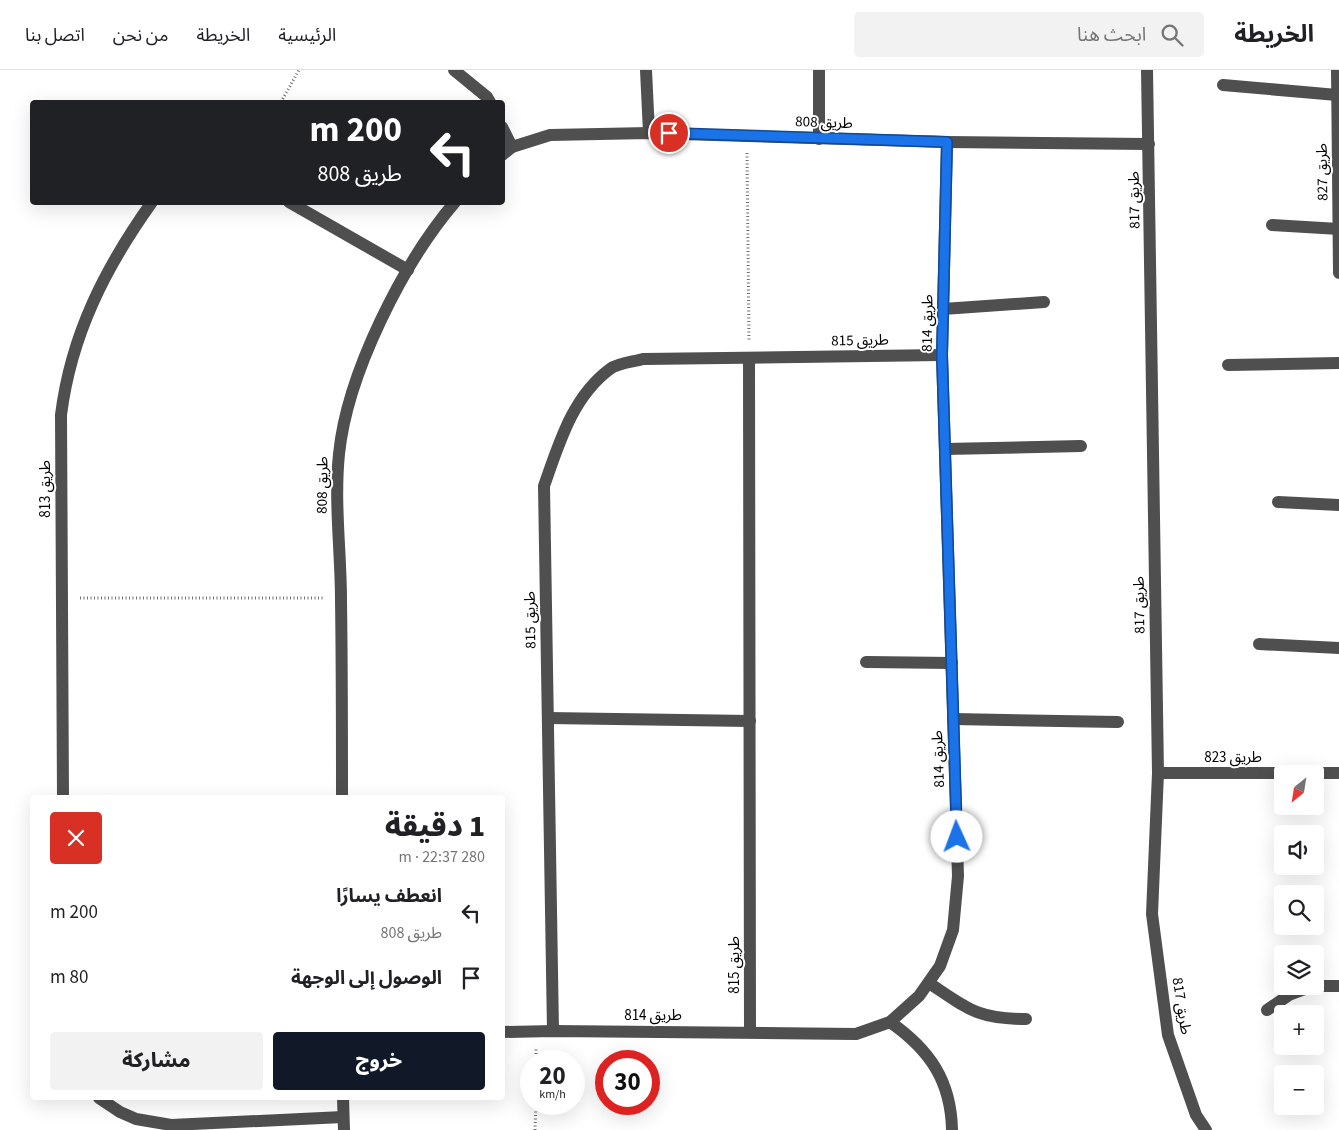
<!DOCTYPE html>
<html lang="ar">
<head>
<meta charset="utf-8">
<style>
  body { margin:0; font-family:"Source Sans 3","Noto Sans Arabic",sans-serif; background:#f2f2f2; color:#202124; direction:rtl; height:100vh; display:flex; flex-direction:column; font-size:19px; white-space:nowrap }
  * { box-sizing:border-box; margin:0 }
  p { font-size:16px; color:#757577 }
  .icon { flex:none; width:28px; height:28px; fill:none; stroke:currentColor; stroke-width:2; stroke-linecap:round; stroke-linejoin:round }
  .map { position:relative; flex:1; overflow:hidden; direction:ltr }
  .drawer { position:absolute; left:30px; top:725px; width:475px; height:305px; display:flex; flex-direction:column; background:#fff; border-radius:5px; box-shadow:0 5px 20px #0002; direction:rtl }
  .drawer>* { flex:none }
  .hud { position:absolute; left:30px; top:30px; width:475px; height:105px; border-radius:5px; box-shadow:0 5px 20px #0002; direction:rtl; background:#202124; color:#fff; overflow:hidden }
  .needle { width:32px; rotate:210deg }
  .buttons { position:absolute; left:1274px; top:695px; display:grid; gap:10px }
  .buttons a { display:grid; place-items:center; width:50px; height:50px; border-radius:5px; background:#fff; box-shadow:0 5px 20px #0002; font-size:25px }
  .speed { position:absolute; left:520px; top:980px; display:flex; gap:10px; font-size:25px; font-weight:700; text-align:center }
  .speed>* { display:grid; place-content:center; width:65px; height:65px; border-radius:50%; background:#fff; box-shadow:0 5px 20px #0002; line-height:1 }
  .speed small { font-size:12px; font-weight:400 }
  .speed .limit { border:8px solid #d22; background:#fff; color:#111 }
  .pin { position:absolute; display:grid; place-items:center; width:42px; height:42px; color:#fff; margin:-21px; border:2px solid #fff; border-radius:50%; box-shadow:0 1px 5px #0007 }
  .me { position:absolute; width:55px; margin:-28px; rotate:358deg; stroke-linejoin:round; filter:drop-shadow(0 0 4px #0008) }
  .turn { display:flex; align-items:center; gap:18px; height:105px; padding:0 20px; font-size:22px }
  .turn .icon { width:65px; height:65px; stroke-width:2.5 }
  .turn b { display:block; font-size:35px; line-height:42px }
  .round { display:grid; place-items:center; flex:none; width:52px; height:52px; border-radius:5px; background:#f2f2f2 }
  .summary { display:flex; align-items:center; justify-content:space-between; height:85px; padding:0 20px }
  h1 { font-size:30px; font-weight:800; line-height:38px }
  .primary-button { display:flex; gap:10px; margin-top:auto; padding:10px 20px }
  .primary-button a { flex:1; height:58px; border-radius:5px; background:#111827; color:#fff; font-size:20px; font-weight:800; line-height:58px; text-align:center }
  .primary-button a+a { background:#f2f2f2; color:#202124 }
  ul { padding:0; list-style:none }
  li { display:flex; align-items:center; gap:15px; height:65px; padding:0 20px }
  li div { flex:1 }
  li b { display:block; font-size:19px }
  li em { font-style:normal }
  header { display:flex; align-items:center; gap:30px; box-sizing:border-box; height:70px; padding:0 25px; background:#fff; border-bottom:1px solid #e0e0e0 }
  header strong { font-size:24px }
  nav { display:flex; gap:28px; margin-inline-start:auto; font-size:18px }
  .search { width:350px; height:45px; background:#f2f2f2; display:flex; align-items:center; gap:12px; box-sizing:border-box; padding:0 18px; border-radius:5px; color:#757577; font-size:19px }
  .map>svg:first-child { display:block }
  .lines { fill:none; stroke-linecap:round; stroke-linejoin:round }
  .path { stroke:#717171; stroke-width:3; stroke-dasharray:1 2.5; stroke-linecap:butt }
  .minor { stroke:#4f4f4f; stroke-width:12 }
  .route-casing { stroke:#114b97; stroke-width:12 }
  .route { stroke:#1a73e8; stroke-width:9 }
  .labels { text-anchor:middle; stroke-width:4; stroke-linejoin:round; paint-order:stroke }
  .street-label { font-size:15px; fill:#000; stroke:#fff }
</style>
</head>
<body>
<header>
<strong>الخريطة</strong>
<div class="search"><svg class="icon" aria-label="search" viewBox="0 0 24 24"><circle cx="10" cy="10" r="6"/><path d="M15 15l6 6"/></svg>ابحث هنا</div>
<nav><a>الرئيسية</a><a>الخريطة</a><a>من نحن</a><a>اتصل بنا</a></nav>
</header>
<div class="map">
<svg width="1339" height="1060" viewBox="0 0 1339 1060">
  <rect width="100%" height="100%" fill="#fff"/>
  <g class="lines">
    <g class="path">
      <path d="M281 32 299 0"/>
      <path d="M747 83 749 270"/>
      <path d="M80 528H324"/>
      <path d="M536 991V979"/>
      <path d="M535 1060 536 1034"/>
    </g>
    <g class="minor">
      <path d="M454 0 487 27 490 32"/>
      <path d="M646 0 649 63"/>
      <path d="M819 0V69"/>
      <path d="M1147 0 1158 703 1152 844 1168 965 1196 1045 1206 1060"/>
      <path d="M1337 0 1339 203"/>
      <path d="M1223 15 1337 25"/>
      <path d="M502 57 512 77"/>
      <path d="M502 85 512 77 550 65 649 63 947 72 1149 74"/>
      <path d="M289 132 408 200"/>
      <path d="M1272 155 1339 159"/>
      <path d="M943 239 1044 232"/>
      <path d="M749 288 750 962"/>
      <path d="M1228 295 1339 293"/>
      <path d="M945 379 1081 376"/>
      <path d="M1278 432 1339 435"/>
      <path d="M1259 574 1339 578"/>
      <path d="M866 592 952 593"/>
      <path d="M548 648 750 651"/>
      <path d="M953 649 1118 652"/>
      <path d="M1158 703H1339"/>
      <path d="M63 728 61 345C71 265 105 198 152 132"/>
      <path d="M342 728C342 662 342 596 341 531 341 482 334 433 339 384 347 304 403 193 455 132"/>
      <path d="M929 913C968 939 977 949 1026 949"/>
      <path d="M1315 916H1339"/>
      <path d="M1267 940 1289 925 1313 916"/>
      <path d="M890 952C930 980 951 1011 952 1060"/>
      <path d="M553 961 544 416C559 374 572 327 610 299 618 293 633 292 643 289L942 285"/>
      <path d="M502 962 553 961 856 964 890 952 919 926 940 896 953 860 958 806 942 285 947 72"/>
      <path d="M99 1028 120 1042 136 1049 171 1055 343 1047"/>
      <path d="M343 1028 344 1060"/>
    </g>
  </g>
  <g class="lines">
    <defs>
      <path id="route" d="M669 63 947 72 942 285 957 767"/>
    </defs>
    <use href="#route" class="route-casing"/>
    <use href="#route" class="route"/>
  </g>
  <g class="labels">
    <g class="street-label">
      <text transform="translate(824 52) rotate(2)" y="5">طريق 808</text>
      <text transform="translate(1322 102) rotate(-91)" y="5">طريق 827</text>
      <text transform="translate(1134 130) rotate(-91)" y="5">طريق 817</text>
      <text transform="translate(927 253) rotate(-89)" y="5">طريق 814</text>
      <text transform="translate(860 270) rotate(-1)" y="5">طريق 815</text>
      <text transform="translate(322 415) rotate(-89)" y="5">طريق 808</text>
      <text transform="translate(45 419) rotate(-90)" y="5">طريق 813</text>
      <text transform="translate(1139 535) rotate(-91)" y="5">طريق 817</text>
      <text transform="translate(530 550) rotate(-91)" y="5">طريق 815</text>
      <text x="1233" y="692">طريق 823</text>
      <text transform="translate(938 689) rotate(-92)" y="5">طريق 814</text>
      <text transform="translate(734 895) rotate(-90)" y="5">طريق 815</text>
      <text transform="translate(1182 936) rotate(81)" y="5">طريق 817</text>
      <text x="653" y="950">طريق 814</text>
    </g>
  </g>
</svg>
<div class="buttons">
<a><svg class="needle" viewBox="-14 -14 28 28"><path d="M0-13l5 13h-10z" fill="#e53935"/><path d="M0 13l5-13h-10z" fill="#757577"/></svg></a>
<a><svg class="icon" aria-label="sound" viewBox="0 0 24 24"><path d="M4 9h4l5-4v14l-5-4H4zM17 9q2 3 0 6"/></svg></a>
<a><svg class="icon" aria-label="search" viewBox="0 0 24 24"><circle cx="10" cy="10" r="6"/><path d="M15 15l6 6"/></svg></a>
<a><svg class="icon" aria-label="layers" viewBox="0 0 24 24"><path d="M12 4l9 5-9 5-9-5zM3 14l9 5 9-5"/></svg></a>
<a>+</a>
<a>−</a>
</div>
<div class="speed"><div>20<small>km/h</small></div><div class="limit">30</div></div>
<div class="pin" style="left:669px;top:63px;background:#d93025"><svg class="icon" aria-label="arrive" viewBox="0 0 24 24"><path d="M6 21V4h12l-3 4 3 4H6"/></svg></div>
<svg class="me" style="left:957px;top:767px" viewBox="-20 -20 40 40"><circle r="19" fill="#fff"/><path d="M0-13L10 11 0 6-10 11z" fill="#1a73e8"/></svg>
<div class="hud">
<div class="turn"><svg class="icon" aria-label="left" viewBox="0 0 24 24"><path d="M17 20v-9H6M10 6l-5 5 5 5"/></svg><div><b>200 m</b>طريق 808</div></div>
</div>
<section class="drawer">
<div class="summary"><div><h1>1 دقيقة</h1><p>280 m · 22:37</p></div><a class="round" style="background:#d93025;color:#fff"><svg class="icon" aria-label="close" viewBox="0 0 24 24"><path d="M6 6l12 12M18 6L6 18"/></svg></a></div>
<ul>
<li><svg class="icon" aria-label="left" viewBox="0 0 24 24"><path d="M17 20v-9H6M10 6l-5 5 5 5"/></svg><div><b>انعطف يسارًا</b><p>طريق 808</p></div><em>200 m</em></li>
<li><svg class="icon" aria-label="arrive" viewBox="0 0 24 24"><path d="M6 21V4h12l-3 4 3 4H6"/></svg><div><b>الوصول إلى الوجهة</b></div><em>80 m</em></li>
</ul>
<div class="primary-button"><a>خروج</a><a>مشاركة</a></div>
</section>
</div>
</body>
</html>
